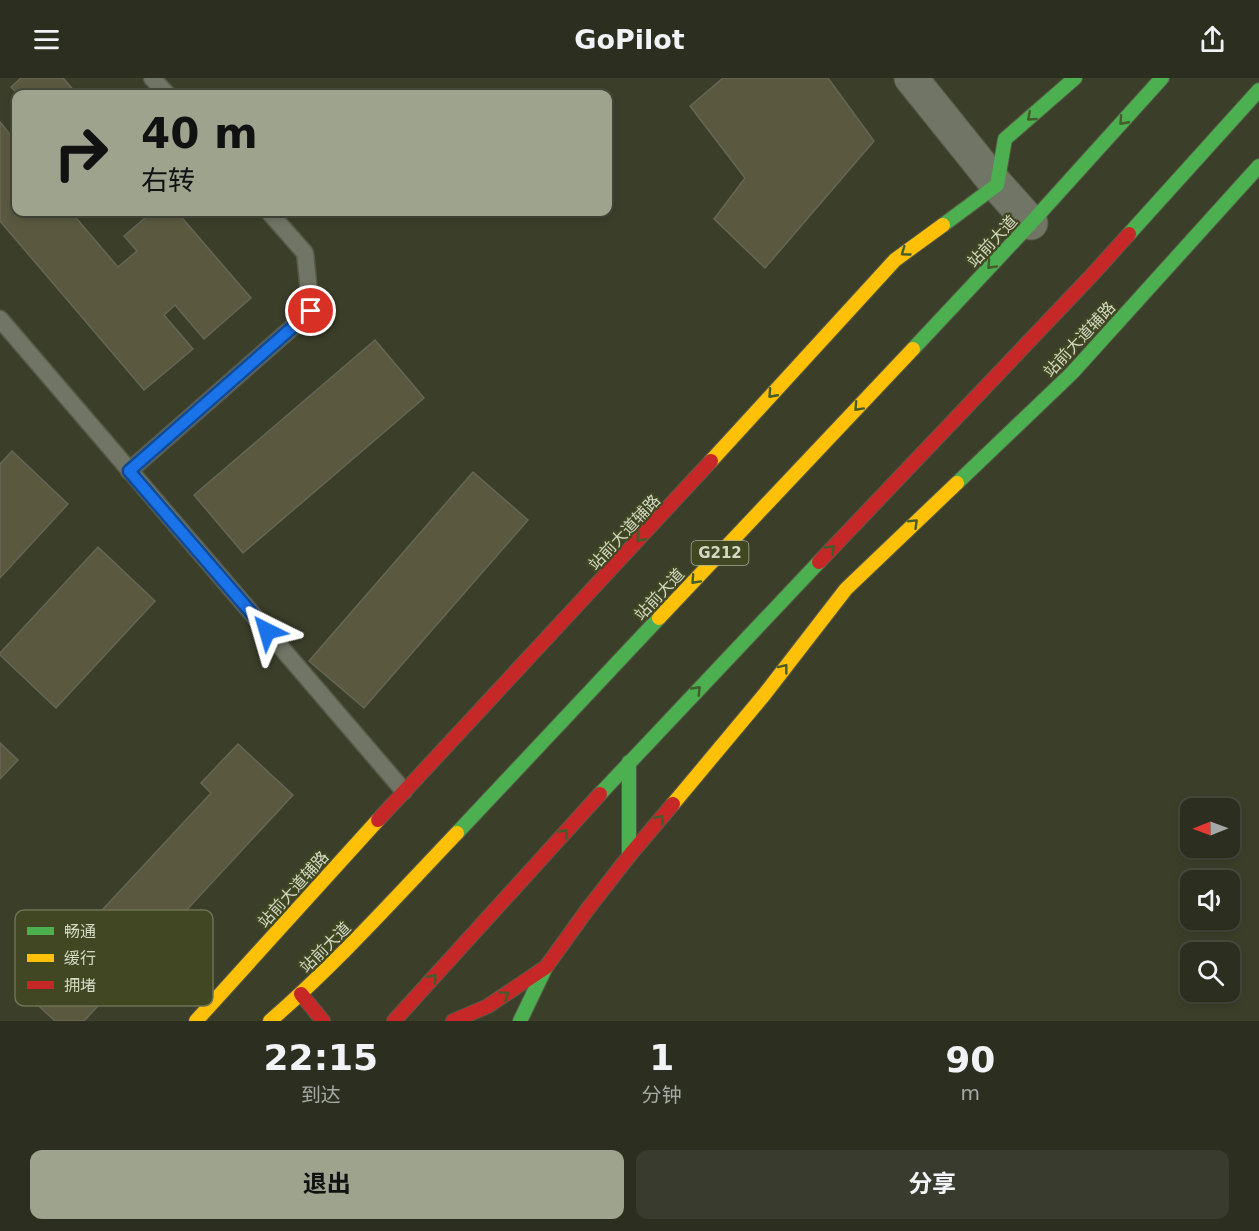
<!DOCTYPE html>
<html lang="zh">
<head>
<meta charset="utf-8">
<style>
  body { margin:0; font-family:"DejaVu Sans","Noto Sans SC",sans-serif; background:#383b2d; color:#f1f3f6; height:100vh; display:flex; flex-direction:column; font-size:22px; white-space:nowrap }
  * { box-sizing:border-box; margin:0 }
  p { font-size:20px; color:#a6a9a5 }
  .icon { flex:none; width:33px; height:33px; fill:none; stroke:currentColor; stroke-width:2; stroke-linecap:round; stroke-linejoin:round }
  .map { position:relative; height:943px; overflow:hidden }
  .details { display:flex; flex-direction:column; background:#2c2f20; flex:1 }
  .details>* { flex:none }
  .hud { position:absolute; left:12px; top:12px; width:600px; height:126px; border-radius:12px; box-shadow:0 3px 9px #0003,0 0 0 2px #484a3e; background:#9ea38e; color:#111; overflow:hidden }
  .needle { width:39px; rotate:269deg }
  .buttons { position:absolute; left:1180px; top:720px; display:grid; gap:12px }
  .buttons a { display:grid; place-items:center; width:60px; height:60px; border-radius:12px; background:#2c2f20; box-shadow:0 3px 9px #0003,0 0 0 2px #484a3e; font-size:30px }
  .pin { position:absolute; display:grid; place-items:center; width:51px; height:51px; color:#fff; margin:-26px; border:3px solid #fff; border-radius:50%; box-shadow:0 2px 6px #0007 }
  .me { position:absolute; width:66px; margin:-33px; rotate:320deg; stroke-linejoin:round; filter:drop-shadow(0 0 4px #0008) }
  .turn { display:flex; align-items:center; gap:21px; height:126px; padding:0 30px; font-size:27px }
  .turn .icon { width:78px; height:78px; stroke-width:2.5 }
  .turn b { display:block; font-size:42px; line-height:51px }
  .eta { display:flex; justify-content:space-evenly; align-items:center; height:102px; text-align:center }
  .eta b { font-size:36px; font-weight:700; line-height:42px }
  .button { display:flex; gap:12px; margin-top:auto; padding:12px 30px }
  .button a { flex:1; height:69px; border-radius:12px; background:#9ea38e; color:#111; font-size:24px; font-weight:700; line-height:69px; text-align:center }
  .button a+a { background:#383b2d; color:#f1f3f6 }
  header { display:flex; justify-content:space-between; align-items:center; height:78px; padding:0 30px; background:#2c2f20; font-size:27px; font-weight:700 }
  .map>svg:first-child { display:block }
  .building { fill:#5a5940; stroke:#656654; stroke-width:1.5 }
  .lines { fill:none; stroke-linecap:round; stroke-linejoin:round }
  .lane-casing { stroke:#575a48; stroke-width:19 }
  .street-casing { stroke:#575a48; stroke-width:35 }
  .fast-casing { stroke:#575a48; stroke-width:16 }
  .slow-casing { stroke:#575a48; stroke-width:16 }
  .jam-casing { stroke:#575a48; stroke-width:16 }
  .lane { stroke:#717565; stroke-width:16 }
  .street { stroke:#717565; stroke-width:33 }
  .fast { stroke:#4caf50; stroke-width:14 }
  .slow { stroke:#ffc107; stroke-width:14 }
  .jam { stroke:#c62828; stroke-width:14 }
  .oneway { stroke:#425c2b }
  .route-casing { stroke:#114b97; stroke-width:15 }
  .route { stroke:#1a73e8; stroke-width:10 }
  .labels { text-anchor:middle; stroke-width:4.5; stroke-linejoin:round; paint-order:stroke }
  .shield { fill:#404722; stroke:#a8ad93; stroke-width:1.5 }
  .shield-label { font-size:15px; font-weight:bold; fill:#d4d9c4 }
  .street-label { font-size:16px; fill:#d4d9c4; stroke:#404722 }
  .key { fill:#404722; stroke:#6c7353; stroke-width:1.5 }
  .key-label { font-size:16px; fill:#d4d9c4 }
</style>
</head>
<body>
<header><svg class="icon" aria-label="menu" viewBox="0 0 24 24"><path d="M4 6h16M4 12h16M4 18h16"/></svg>GoPilot<svg class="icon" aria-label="share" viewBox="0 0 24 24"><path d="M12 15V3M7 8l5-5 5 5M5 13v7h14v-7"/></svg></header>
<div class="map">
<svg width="1259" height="943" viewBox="0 0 1259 943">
  <rect width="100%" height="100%" fill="#3b3f2a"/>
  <g class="building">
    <path d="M21 0H63L77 16H18L11 9Z"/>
    <path d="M723 0H828L874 63 765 190 714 141 745 100 690 28Z"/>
    <path d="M0 44 13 60 16 57V134H71L118 189 137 173 124 158 152 134H177L251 220 204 261 175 227 164 237 193 271 144 312 0 143Z"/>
    <path d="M375 262 424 320 243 475 194 417Z"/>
    <path d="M12 373 68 426 0 500V386Z"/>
    <path d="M473 394 528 442 364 630 309 583Z"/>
    <path d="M98 469 155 523 56 630 0 577V575Z"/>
    <path d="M0 665 18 682 0 701Z"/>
    <path d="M238 666 293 717 84 943H55L15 906 55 863 65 872 211 715 201 705Z"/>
  </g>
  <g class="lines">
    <defs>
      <g id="lane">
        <path d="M152 0 167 16"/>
        <path d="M0 241 404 713"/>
        <path d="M129 393 311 233 305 175 269 134"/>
      </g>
      <path id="street" d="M911 0 997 107 1031 145"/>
      <g id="fast">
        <path d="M943 147 997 107 1005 61 1075 0"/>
        <path d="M1129 156 1259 12"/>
        <path d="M913 271 1031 145 1162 0"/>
        <path d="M957 405 1072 295 1259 88"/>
        <path d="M629 684V778"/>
        <path d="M600 716 819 484"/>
        <path d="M457 755 659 540"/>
        <path d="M520 943 545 891"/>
      </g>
      <g id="slow">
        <path d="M711 383 895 182 943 147"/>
        <path d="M659 540 913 271"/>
        <path d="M673 726 764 617 846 511 957 405"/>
        <path d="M196 943 378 742"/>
        <path d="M270 943C337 885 396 819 457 755"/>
      </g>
      <g id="jam">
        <path d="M819 484 1092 197 1129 156"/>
        <path d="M378 742 711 383"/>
        <path d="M301 916 323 943"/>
        <path d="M394 943 600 716"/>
        <path d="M453 943 488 928 546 889 587 832 629 778 673 726"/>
      </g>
    </defs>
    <use href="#lane" class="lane-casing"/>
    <use href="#street" class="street-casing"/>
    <use href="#fast" class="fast-casing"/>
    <use href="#slow" class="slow-casing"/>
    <use href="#jam" class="jam-casing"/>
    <use href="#lane" class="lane"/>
    <use href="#street" class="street"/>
    <use href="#fast" class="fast"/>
    <use href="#slow" class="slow"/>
    <use href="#jam" class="jam"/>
  </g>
  <defs><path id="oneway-chevron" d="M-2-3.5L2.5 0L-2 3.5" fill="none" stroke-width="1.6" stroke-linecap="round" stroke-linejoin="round" transform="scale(1.5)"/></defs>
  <g class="oneway">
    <use href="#oneway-chevron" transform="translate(1031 39) rotate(139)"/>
    <use href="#oneway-chevron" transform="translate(1123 43) rotate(132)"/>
    <use href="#oneway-chevron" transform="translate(905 174) rotate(144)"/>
    <use href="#oneway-chevron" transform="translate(991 187) rotate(133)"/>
    <use href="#oneway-chevron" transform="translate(772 316) rotate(132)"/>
    <use href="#oneway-chevron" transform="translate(858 329) rotate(133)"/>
    <use href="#oneway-chevron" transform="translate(914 445) rotate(-44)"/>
    <use href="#oneway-chevron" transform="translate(640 460) rotate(132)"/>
    <use href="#oneway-chevron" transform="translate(831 471) rotate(-46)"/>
    <use href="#oneway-chevron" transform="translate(695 502) rotate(133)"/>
    <use href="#oneway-chevron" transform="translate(784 590) rotate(-52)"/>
    <use href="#oneway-chevron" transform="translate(697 612) rotate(-46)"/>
    <use href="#oneway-chevron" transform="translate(660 741) rotate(-50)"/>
    <use href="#oneway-chevron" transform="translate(564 755) rotate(-48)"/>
    <use href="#oneway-chevron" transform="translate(433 900) rotate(-48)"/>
    <use href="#oneway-chevron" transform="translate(505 917) rotate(-34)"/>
  </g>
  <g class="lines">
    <defs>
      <path id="route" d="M267 553 129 393 311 233"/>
    </defs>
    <use href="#route" class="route-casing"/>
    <use href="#route" class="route"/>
  </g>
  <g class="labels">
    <rect class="shield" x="691.5" y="463" width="57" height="24" rx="4.5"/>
    <g class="shield-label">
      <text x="720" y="480">G212</text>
    </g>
    <g class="street-label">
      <text transform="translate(992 163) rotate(-47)" y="6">站前大道</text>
      <text transform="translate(1079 261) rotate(-47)" y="6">站前大道辅路</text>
      <text transform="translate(624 454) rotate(-47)" y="6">站前大道辅路</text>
      <text transform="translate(659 516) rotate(-47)" y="6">站前大道</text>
      <text transform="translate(293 811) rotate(-48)" y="6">站前大道辅路</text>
      <text transform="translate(325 869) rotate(-45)" y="6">站前大道</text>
    </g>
  </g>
  <rect x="15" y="832" width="198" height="96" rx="9" class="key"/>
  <rect x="27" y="849" width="27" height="8" fill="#4caf50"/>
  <rect x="27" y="876" width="27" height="8" fill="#ffc107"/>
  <rect x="27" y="903" width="27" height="8" fill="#c62828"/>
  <g class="key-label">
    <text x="64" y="859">畅通</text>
    <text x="64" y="886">缓行</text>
    <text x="64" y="913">拥堵</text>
  </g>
</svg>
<div class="buttons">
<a><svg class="needle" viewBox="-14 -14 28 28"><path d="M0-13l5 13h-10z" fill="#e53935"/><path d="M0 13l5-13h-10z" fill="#a6a9a5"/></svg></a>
<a><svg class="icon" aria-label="sound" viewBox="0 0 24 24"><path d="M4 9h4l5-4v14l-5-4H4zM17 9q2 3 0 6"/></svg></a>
<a><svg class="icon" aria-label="search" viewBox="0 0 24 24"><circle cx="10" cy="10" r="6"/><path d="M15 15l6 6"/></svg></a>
</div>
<div class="pin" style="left:311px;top:233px;background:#d93025"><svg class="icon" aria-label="arrive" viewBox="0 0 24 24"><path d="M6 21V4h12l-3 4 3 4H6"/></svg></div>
<svg class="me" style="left:267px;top:553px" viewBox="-20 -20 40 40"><path d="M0-17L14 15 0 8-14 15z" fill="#1a73e8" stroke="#fff" stroke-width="4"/></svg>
<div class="hud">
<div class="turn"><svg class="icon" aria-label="right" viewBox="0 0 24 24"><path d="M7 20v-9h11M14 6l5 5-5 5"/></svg><div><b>40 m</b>右转</div></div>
</div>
</div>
<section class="details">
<div class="eta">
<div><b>22:15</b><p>到达</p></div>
<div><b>1</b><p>分钟</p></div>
<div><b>90</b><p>m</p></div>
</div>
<div class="button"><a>退出</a><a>分享</a></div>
</section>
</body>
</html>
